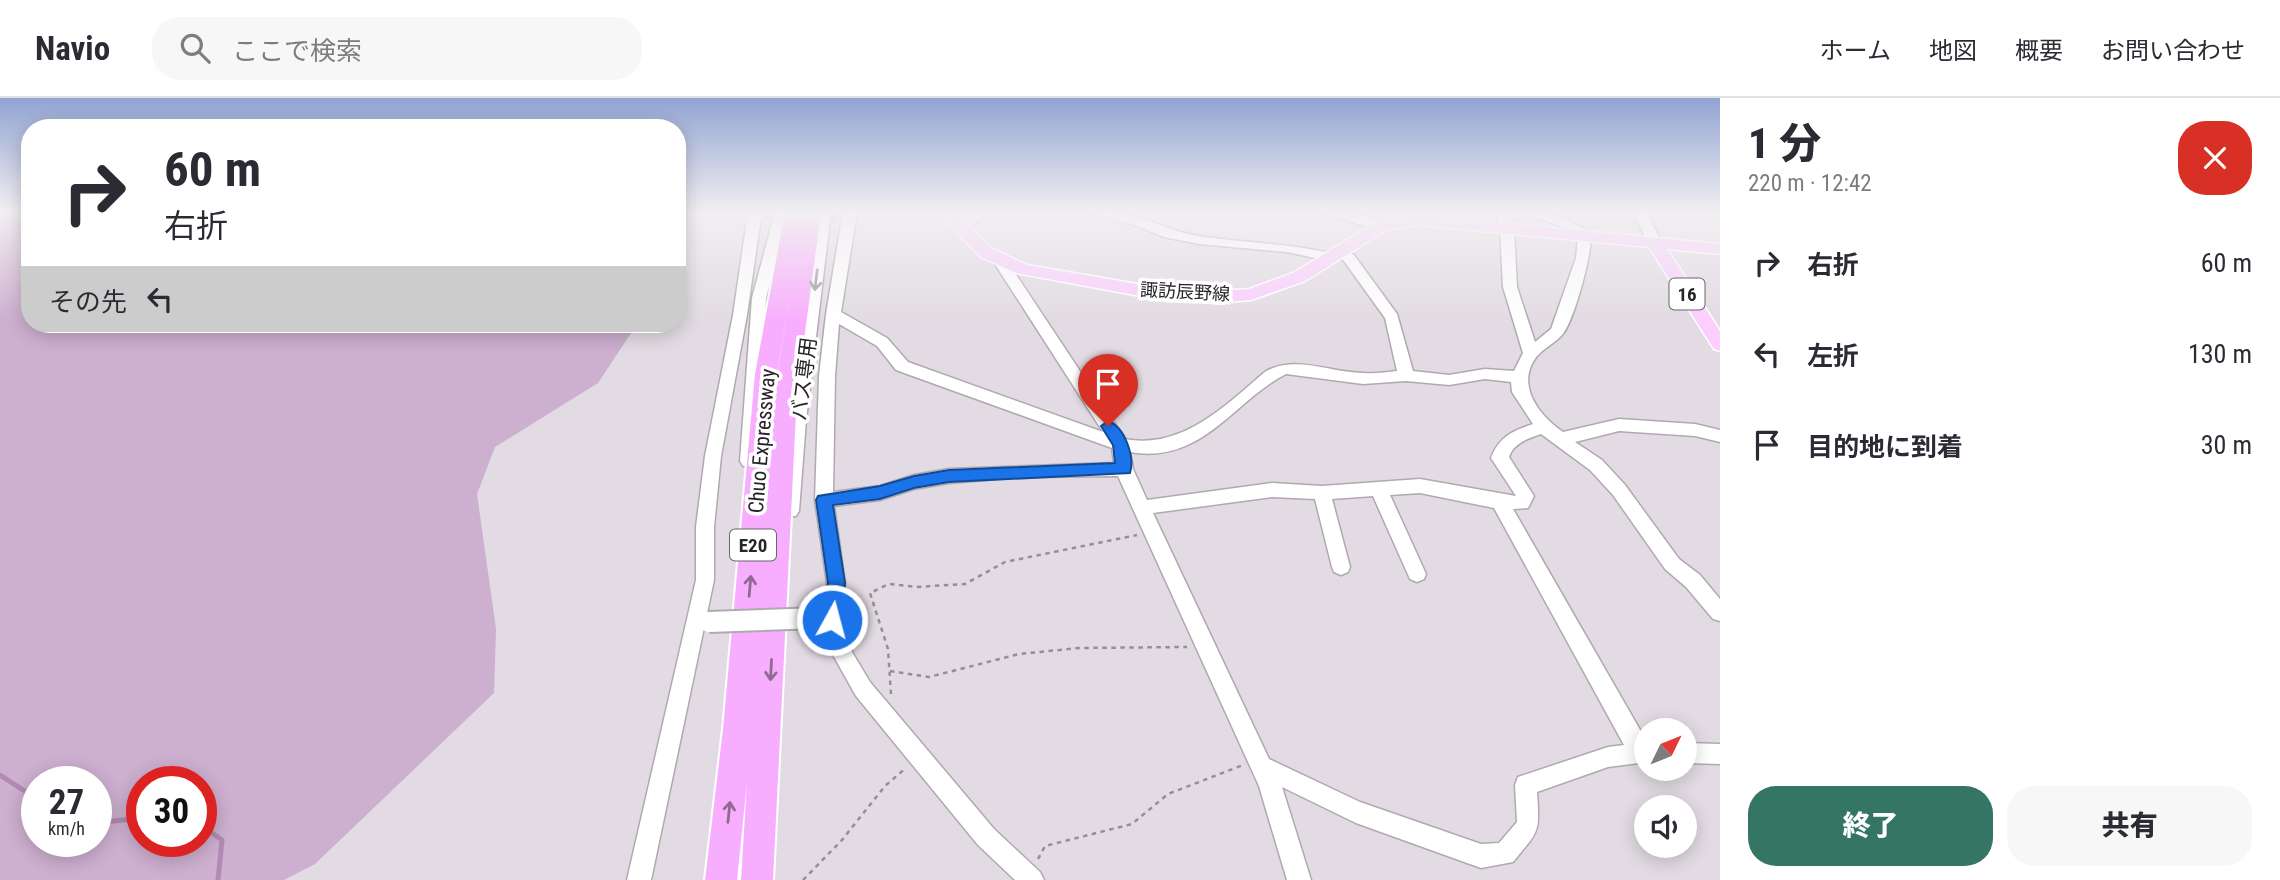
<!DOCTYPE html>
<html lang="ja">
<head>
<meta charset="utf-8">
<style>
  body { margin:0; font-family:"Roboto Condensed","Noto Sans JP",sans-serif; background:#f7f7f7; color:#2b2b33; height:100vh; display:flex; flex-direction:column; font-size:26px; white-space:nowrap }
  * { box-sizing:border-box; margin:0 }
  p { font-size:23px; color:#7c7c81 }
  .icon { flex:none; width:38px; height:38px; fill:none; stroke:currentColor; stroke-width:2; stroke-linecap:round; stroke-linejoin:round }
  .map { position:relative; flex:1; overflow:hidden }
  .drawer { display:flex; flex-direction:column; background:#fff; width:560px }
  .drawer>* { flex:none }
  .top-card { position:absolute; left:21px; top:21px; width:665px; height:214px; border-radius:28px; box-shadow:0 4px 18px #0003; background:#fff; color:#2b2b33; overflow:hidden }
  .needle { width:46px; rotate:47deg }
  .buttons { position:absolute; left:1634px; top:620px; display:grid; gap:14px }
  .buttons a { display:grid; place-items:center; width:63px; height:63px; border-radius:50%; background:#fff; box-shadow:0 4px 18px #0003; font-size:35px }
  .speed { position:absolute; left:21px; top:668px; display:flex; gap:14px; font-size:35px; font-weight:700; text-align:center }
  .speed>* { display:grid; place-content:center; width:91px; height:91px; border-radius:50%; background:#fff; box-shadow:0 4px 18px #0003; line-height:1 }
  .speed small { font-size:18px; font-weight:400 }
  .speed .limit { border:10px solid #d22; background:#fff; color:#111 }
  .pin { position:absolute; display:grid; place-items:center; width:60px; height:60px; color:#fff; margin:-72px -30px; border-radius:50% 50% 50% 0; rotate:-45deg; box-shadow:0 0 7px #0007 }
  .pin .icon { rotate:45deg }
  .me { position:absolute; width:77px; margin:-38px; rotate:7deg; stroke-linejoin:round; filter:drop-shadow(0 0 5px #0008) }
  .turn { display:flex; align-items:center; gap:24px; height:147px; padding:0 28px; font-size:32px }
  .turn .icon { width:91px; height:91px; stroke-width:2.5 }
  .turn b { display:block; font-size:49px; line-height:60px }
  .then { display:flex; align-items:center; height:66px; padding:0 28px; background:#0003; gap:14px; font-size:26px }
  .round { display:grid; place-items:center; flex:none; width:74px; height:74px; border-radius:28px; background:#f7f7f7 }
  .overview { display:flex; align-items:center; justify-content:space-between; height:119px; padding:0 28px }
  h1 { font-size:42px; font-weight:800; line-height:52px }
  .action { display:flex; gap:14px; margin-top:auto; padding:14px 28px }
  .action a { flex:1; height:80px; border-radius:28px; background:#347564; color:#fff; font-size:28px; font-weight:800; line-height:80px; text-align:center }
  .action a+a { background:#f7f7f7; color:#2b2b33 }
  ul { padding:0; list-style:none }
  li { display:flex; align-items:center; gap:21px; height:91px; padding:0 28px }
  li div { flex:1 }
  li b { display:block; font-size:26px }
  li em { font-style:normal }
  header { display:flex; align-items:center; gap:42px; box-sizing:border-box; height:98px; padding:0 35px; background:#fff; border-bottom:2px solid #e1e1e2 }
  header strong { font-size:33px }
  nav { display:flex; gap:38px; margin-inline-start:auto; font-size:24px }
  .search { width:490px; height:63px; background:#f7f7f7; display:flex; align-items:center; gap:18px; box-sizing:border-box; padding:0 24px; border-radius:28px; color:#7c7c81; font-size:26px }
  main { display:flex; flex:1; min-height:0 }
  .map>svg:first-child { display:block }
  .green { fill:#cdafcf; fill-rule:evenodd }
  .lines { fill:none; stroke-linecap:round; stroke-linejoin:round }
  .stream { stroke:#b18bb4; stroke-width:5 }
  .minor-tunnel { stroke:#bdb7be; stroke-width:15; stroke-dasharray:15 8; stroke-linecap:butt }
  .minor-casing { stroke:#b0a9b0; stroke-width:3 }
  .major-casing { stroke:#fff; stroke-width:3 }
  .highway-casing { stroke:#fff; stroke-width:4 }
  .path { stroke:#948f95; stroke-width:2.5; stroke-dasharray:4.5 4.5; stroke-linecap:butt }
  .minor { fill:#fff; fill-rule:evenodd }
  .major { fill:#fbcefe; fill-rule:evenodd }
  .highway { fill:#f8aefe; fill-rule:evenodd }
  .minor-bridge-casing { stroke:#b0a9b0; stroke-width:24; stroke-linecap:butt }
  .minor-bridge { stroke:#fff; stroke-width:20 }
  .oneway { stroke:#9e9d9e }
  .oneway2 { stroke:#906a93 }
  .route { fill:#1a73e8; stroke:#114b97; stroke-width:2 }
  .labels { text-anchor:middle; stroke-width:7; stroke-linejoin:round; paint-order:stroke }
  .far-street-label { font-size:18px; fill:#282528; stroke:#fff }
  .shield { fill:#fff; stroke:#686668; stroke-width:2 }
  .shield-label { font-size:19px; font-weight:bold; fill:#282528 }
  .street-label { font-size:21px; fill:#282528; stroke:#fff }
</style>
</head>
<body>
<header>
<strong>Navio</strong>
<div class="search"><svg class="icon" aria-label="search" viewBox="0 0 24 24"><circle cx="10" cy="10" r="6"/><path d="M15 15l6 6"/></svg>ここで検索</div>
<nav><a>ホーム</a><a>地図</a><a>概要</a><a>お問い合わせ</a></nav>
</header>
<main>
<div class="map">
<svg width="1720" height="782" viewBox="0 0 1720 782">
  <rect width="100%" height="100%" fill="#e2dbe3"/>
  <path class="green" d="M0 114H30V226H637L598 285 495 349 477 396 496 531 494 595 315 766 284 782H0ZM37 684H96V744H37ZM142 684H201V744H142Z"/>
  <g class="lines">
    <g class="stream">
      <path d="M0 677 37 701"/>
      <path d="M96 725 142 720"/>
      <path d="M201 727 222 742 218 782"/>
    </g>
    <path class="minor-tunnel" d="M808 117 837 118"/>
    <defs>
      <g id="minor">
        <path d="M789 114 766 200 758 363 755 368H743L740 363 752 200 774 118 761 119 747 217 721 358 714 429V482L651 782H627L696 482V429L705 358 733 217 748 115Z"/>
        <path d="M817 114H831L806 322 799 413 796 418H784L781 413 790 322Z"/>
        <path d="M843 114H857L841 214 887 240 908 264 1103 334 991 160 993 157H1003L1125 341C1182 352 1226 307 1266 273 1298 257 1330 275 1364 275 1375 276 1386 274 1397 273L1385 220 1344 163 1334 156V150H1344L1354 157 1397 216 1413 273 1449 277 1485 271 1514 273 1523 255 1503 189 1500 130 1496 114H1510L1514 130 1517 189 1535 244 1551 231 1576 160 1578 139 1562 129 1523 114C1549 114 1568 121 1590 134 1595 148 1573 226 1562 237 1555 245 1544 250 1537 258 1515 286 1538 317 1563 334L1619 321 1695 326 1720 332V344L1695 338 1619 333 1575 344 1602 362 1625 387 1679 461 1700 477 1720 501V523L1713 521 1686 489 1665 471 1613 397 1590 372 1541 336C1528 340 1513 346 1509 359L1534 398 1528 410 1513 411 1647 644V664L1608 669 1537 694C1540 736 1539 732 1513 764L1481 770 1356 725 1282 689 1311 782H1287L1259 688 1118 378 1020 379 949 385 914 391 880 402 834 408 845 485 842 522 852 554 870 584 994 731 1040 774 1044 782H1015L978 747 856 598 833 557 822 522 827 485 815 402 819 278 826 216ZM839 226 877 248 896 272 1112 350 1114 365 949 371 914 377 880 388 833 394 835 278ZM1286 276 1363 286 1406 283 1449 287 1485 281 1511 284 1512 294 1533 326C1512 333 1499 339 1491 360L1516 398 1420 381 1322 388 1272 385 1147 402 1133 371 1130 354C1202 367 1233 303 1286 276ZM1420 395 1494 410 1624 647 1608 649 1518 679 1515 687 1517 724 1499 745 1481 746 1360 704 1269 661 1153 415 1272 399 1315 401 1332 469 1334 474 1341 477 1348 474 1350 469 1332 401 1373 398 1410 481 1417 484 1424 481 1426 476 1390 397Z"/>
        <path d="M972 114H987L966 133H956V127Z"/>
        <path d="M1087 114C1106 114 1124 114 1141 120 1161 127 1178 135 1199 138 1244 145 1289 145 1334 156L1336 159 1329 163 1287 154 1199 146 1164 139 1132 126Z"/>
        <path d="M1321 114C1343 114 1369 114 1386 129L1379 133Z"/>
        <path d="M1633 114H1647L1661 144 1659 147H1649Z"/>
        <path d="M1685 645 1720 646V666L1685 665Z"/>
      </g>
      <path id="major" d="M938 114H955L993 151 1027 167 1167 191 1219 193 1249 191 1293 175 1375 125 1419 117 1720 146V156L1667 151 1720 233V253L1714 251 1649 149 1419 127 1386 132 1305 183 1251 202 1219 205 1167 203 1016 175 981 159Z"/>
      <path id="highway" d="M785 114H821L797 295 773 782H741L747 684 737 782H705L723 631 755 276ZM792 184 776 284 777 276Z"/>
    </defs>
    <use href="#minor" class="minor-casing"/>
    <use href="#major" class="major-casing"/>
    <use href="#highway" class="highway-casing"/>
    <g class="path">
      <path d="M890 573 929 579 1019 556 1079 550 1187 549"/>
      <path d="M891 596 888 551 870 495 889 486 916 489 965 486 1005 464 1137 437"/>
      <path d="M1038 761 1045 748 1132 726 1168 696 1243 667"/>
      <path d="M803 782 842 742 885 688 906 670"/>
    </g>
    <use href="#minor" class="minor"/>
    <use href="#major" class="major"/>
    <use href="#highway" class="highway"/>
    <defs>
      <path id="minor-bridge" d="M709 524 820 520"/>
    </defs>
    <use href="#minor-bridge" class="minor-bridge-casing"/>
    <use href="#minor-bridge" class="minor-bridge"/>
  </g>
  <defs><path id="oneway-shaft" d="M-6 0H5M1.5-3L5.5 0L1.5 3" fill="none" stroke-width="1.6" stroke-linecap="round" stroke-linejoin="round" transform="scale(1.75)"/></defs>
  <use class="oneway" href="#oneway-shaft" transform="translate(816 182) rotate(97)"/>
  <g class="oneway2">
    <use href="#oneway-shaft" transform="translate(750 488) rotate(-85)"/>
    <use href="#oneway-shaft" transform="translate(771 572) rotate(93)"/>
    <use href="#oneway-shaft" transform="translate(729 714) rotate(-84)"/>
  </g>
  <linearGradient id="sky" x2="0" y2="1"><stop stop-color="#92a4d3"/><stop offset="0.51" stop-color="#f2eff2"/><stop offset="1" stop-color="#f2eff2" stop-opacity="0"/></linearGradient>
  <rect width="1720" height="224" fill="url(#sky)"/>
  <path class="route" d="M1108 323C1125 329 1135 359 1130 375L949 384 914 390 880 401 833 407 845 485 841 522 838 527 832 529 825 527 823 522 828 485 816 402 818 398 880 388 914 378 949 372 1115 365 1113 347 1101 328Z"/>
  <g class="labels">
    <g class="far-street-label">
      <text transform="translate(1185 194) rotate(3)" y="6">諏訪辰野線</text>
    </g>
    <g class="shield">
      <rect x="1669.5" y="180.5" width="35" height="31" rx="5"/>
      <rect x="730" y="431.5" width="46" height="31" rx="5"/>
    </g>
    <g class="shield-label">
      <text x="1687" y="203">16</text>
      <text x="753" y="454">E20</text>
    </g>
    <g class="street-label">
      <text transform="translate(804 281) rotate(-83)" y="7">バス専用</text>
      <text transform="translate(762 343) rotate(-85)" y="7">Chuo Expressway</text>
    </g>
  </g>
</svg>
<div class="buttons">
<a><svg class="needle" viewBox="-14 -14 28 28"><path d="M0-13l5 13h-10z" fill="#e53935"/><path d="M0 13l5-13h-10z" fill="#7c7c81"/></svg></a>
<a><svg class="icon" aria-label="sound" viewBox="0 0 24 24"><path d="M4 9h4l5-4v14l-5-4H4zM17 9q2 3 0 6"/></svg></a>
</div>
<div class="speed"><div>27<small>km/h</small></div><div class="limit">30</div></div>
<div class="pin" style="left:1108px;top:328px;background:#d93025"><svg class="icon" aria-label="arrive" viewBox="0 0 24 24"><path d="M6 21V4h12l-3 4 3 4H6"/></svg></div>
<svg class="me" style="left:832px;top:522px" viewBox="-20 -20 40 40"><circle r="17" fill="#1a73e8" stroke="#fff" stroke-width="3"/><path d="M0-11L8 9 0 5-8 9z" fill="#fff"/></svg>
<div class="top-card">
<div class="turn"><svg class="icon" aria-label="right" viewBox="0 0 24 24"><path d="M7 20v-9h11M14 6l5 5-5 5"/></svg><div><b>60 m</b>右折</div></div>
<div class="then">その先<svg class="icon" aria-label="left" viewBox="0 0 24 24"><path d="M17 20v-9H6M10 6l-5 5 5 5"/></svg></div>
</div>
</div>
<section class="drawer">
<div class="overview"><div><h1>1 分</h1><p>220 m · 12:42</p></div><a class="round" style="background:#d93025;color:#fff"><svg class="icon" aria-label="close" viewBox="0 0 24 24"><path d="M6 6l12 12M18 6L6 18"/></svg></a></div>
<ul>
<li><svg class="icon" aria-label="right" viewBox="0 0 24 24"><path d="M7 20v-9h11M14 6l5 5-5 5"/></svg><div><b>右折</b></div><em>60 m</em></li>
<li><svg class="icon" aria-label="left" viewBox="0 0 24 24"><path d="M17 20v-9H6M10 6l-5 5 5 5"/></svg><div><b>左折</b></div><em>130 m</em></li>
<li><svg class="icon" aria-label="arrive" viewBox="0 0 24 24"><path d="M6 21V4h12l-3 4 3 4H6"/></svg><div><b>目的地に到着</b></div><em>30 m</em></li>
</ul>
<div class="action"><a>終了</a><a>共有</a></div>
</section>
</main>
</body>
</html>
